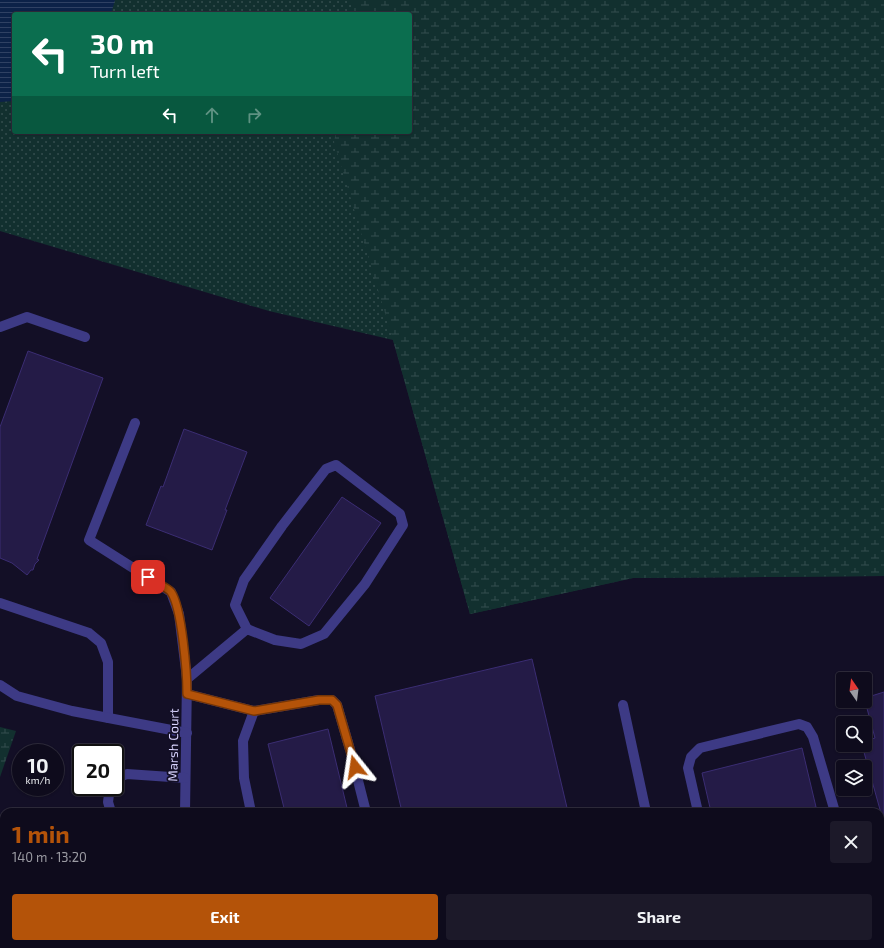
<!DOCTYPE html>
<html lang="en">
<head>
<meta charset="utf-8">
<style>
  body { margin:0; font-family:"Exo 2",sans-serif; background:#1c1929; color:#f1f3f6; height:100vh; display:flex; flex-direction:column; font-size:15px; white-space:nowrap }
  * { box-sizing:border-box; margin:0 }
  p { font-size:13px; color:#9b9ba3 }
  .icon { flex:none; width:22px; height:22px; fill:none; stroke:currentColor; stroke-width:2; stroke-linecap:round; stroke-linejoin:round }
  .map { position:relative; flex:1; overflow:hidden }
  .details { position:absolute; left:0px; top:808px; width:884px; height:140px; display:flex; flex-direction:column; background:#0e0b1c; border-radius:12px 12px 0 0; box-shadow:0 1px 3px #0004,0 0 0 1px #2e2b3b }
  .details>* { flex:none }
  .banner { position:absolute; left:12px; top:12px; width:400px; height:122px; border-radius:4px; box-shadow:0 1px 3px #0004,0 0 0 1px #2e2b3b; background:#0b6e4f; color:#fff; overflow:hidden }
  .needle { width:26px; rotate:346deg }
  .tools { position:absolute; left:836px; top:672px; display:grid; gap:8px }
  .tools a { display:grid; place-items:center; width:36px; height:36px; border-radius:4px; background:#0e0b1c; box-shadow:0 1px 3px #0004,0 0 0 1px #2e2b3b; font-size:20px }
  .speed { position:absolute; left:12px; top:744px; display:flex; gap:8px; font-size:20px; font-weight:700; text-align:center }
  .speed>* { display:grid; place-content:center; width:52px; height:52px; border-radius:50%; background:#0e0b1c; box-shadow:0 1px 3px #0004,0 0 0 1px #2e2b3b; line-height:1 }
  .speed small { font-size:10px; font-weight:400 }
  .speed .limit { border:2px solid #111; border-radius:6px; background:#fff; color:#111 }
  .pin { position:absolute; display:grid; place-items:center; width:34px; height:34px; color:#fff; margin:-17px; border-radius:8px; box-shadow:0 2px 6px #0006 }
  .me { position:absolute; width:44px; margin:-22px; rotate:345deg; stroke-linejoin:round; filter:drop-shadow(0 0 3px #0008) }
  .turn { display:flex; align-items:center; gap:14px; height:84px; padding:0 12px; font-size:18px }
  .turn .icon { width:52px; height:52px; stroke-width:2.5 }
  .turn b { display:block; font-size:28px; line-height:34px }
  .lanes { display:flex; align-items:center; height:38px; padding:0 12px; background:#0003; justify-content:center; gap:20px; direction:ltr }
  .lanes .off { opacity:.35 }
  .round { display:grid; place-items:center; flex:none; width:42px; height:42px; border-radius:4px; background:#1c1929 }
  .summary { display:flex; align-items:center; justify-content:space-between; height:68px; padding:0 12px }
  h1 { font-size:24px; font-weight:700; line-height:30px; color:#b45309 }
  .action { display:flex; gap:8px; margin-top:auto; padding:8px 12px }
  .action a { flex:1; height:46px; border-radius:4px; background:#b45309; color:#fff; font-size:16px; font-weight:700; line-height:46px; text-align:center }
  .action a+a { background:#1c1929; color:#f1f3f6 }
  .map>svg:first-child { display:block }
  .grass { fill:url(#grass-dots); fill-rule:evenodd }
  .wetland { fill:url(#wetland-marsh) }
  .water { fill:url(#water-rules) }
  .building { fill:#241b47; stroke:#3b2d73 }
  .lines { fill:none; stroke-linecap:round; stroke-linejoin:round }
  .minor { stroke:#3d3a85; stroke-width:10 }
  .route-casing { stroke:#753606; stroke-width:10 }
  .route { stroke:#b45309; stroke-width:7 }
  .labels { text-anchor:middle; stroke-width:3.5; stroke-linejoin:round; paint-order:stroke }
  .street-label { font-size:13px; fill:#d9d4ff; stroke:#130f26 }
</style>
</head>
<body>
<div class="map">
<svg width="884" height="948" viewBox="0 0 884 948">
  <defs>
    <pattern id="grass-dots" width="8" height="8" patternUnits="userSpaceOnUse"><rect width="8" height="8" fill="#12302f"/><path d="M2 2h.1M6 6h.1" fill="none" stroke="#344d4e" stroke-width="1.8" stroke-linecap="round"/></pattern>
    <pattern id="wetland-marsh" width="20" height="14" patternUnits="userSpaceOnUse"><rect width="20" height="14" fill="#12302f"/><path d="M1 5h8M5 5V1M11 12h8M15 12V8" fill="none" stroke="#344d4e"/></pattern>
    <pattern id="water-rules" width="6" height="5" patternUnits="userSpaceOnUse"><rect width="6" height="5" fill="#0c2248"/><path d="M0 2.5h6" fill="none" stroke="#2f4163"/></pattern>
  </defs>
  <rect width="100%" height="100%" fill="#130f26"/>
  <path class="grass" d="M0 0H884V576L633 578 470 614 393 340 269 311 0 231ZM14 14H410V132H14Z"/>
  <g class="wetland">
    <path d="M353 0H884V576L633 578 470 614 393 340 334 142 336 132H410V14H351Z"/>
    <path d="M0 727 16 731 0 777Z"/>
  </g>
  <path class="water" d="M0 0H115L111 14H14V101L0 102Z"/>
  <g class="building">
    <path d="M28 351 103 378 37 559 39 560 35 564 33 570H31L27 575 12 563 0 558V427Z"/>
    <path d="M184 429 247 452 225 510H227L212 550 146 525 161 486 163 487Z"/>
    <path d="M342 497 381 523 309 626 270 598Z"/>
    <path d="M532 659 568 812H402L375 696Z"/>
    <path d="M884 692V824L862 745H865V741L875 738 865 701V698Z"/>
    <path d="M328 729 348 812H285L268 744Z"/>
    <path d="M802 748 816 807 811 808 812 812H711L702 773Z"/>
    <path d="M20 944H99L100 948H3Z"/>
    <path d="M316 944H379L380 948H317Z"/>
    <path d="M433 944H498L481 948H434Z"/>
    <path d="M526 944H591L574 948H527Z"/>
  </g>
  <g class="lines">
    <g class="minor">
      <path d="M0 327 27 317 85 337"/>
      <path d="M135 423 89 540 171 592 179 614 187 679 185 812"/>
      <path d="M0 603 89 633 101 643 108 662V718"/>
      <path d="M187 679 247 629 275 640 301 644 324 634 365 584 403 525 400 514 336 465 326 469 282 526 244 580 235 605 247 629"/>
      <path d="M0 685 17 696 72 711 187 733"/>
      <path d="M187 694 254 711 319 700H332L337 705 351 753 366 812"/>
      <path d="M623 705 646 812"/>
      <path d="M115 779 127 774 185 778"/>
      <path d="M110 787 108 802 111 812"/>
      <path d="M251 812 244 778 243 741 254 711"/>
      <path d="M698 812 688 768 691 757 700 748 799 724 807 727 813 737 835 812"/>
      <path d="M144 944 145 948"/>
      <path d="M209 944 210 948"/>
      <path d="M280 944 281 948"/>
      <path d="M400 944 401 948"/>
      <path d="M675 944 676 948"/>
      <path d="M730 944 731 948"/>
      <path d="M836 948V944"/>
    </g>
  </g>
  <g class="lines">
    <defs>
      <path id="route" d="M148 577C153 581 168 588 171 592 182 608 187 673 187 694L254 711 319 700H332L337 705 355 767"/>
    </defs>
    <use href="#route" class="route-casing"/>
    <use href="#route" class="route"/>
  </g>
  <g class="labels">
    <g class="street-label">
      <text transform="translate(173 745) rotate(-89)" y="5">Marsh Court</text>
    </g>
  </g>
</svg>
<div class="tools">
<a><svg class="needle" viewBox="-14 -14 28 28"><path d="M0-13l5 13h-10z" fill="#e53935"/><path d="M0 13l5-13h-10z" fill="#9b9ba3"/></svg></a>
<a><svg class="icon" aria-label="search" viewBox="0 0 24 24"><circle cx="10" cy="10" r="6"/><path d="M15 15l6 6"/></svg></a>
<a><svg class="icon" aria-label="layers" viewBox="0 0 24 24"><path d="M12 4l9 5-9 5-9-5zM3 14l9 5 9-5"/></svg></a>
</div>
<div class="speed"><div>10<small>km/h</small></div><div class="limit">20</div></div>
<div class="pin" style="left:148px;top:577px;background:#d93025"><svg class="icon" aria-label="arrive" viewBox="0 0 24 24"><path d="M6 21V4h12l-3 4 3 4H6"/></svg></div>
<svg class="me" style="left:355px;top:767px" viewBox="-20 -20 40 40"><path d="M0-17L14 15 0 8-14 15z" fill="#b45309" stroke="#fff" stroke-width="4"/></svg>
<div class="banner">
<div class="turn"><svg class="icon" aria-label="left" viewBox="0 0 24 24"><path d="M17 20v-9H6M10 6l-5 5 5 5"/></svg><div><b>30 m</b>Turn left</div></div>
<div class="lanes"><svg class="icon" aria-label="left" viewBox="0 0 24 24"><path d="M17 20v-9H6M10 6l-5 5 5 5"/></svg><svg class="icon off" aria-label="ahead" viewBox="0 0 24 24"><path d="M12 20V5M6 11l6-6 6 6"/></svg><svg class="icon off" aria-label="right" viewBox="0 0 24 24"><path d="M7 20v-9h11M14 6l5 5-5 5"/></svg></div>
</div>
<section class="details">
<div class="summary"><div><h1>1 min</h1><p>140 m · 13:20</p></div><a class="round"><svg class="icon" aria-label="close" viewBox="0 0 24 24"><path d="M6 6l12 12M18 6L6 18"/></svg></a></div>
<div class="action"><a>Exit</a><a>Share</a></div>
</section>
</div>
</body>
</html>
